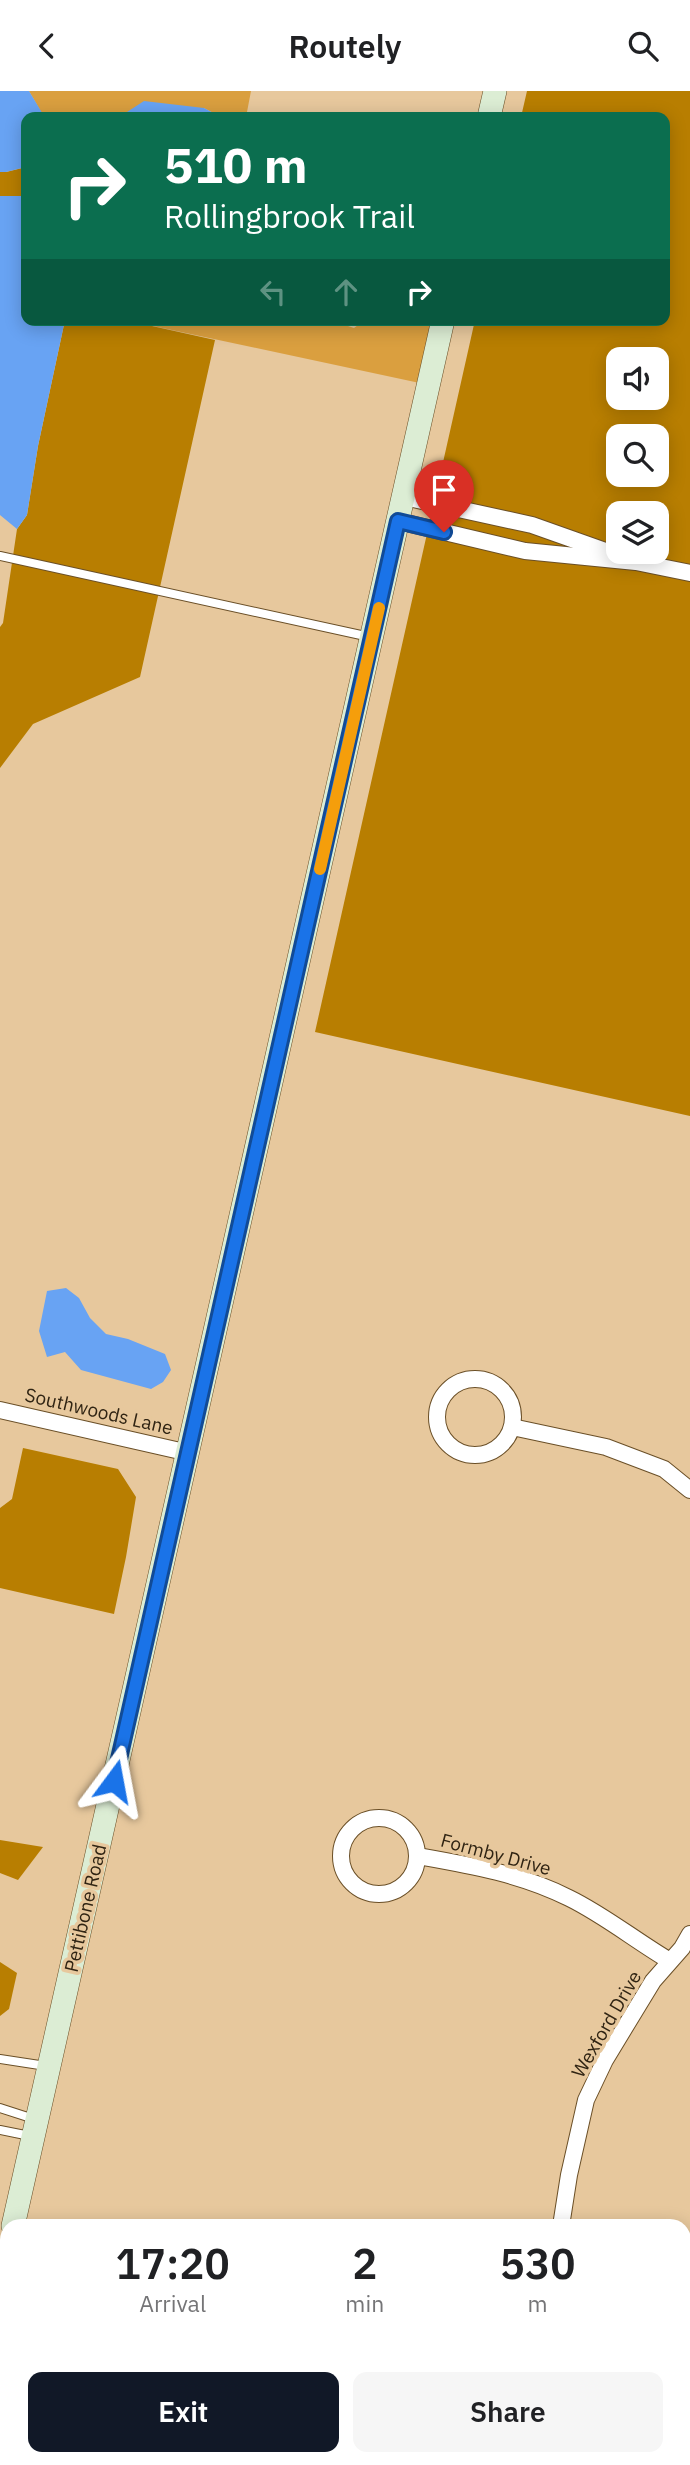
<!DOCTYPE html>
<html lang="en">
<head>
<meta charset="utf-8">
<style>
  body { margin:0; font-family:"IBM Plex Sans",sans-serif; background:#f6f6f6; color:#202124; height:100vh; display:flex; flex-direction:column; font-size:26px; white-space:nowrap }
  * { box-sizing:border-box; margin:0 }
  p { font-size:23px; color:#757577 }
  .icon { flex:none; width:38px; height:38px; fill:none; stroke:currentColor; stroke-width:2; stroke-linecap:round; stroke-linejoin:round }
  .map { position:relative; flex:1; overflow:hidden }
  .sheet { position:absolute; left:0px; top:2128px; width:691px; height:247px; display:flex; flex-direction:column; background:#fff; border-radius:21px 21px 0 0; box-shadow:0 4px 18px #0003 }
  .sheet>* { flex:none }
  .banner { position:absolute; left:21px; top:21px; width:649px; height:214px; border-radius:14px; box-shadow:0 4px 18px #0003; background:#0b6e4f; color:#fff; overflow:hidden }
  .fabs { position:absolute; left:606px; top:256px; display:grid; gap:14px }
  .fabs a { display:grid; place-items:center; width:63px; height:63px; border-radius:14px; background:#fff; box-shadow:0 4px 18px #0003; font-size:35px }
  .pin { position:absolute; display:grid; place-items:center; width:60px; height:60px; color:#fff; margin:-72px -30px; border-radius:50% 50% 50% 0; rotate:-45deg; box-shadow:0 0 7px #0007 }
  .pin .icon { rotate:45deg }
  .me { position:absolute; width:77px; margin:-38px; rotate:13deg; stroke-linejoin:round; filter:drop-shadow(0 0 5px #0008) }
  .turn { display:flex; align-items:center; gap:24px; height:147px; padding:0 28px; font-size:32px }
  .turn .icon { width:91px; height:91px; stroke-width:2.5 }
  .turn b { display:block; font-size:49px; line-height:60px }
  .lanes { display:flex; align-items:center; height:66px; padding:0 28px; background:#0003; justify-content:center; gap:35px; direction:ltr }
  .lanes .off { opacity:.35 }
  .eta { display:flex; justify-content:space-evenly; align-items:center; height:119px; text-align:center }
  .eta b { font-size:42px; font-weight:600; line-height:49px }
  .cta { display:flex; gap:14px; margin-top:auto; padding:14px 28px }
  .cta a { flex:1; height:80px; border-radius:14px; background:#111827; color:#fff; font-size:28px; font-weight:600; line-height:80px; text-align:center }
  .cta a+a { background:#f6f6f6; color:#202124 }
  header { display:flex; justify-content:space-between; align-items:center; height:91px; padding:0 28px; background:#fff; font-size:32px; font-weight:600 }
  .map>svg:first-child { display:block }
  .green { fill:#da9f3f }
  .forest { fill:#b87e01; fill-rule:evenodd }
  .water { fill:#68a3f3 }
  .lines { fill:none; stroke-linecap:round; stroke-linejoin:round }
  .lane-casing { stroke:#6a4f27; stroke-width:10 }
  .street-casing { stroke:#6a4f27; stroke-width:18 }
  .secondary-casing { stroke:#6a4f27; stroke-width:24 }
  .path { stroke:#ae9572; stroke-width:2.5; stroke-dasharray:7 3.5; stroke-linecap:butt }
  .lane { stroke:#fff; stroke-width:8 }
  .street { stroke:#fff; stroke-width:16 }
  .secondary { stroke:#dcedd4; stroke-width:23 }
  .route-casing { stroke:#114b97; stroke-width:18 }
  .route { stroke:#1a73e8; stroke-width:12 }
  .slow { stroke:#f59e0b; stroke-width:12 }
  .labels { text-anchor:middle; stroke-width:7; stroke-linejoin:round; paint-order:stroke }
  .street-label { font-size:19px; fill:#302413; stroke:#e7c89d }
</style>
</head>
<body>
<header><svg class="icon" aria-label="back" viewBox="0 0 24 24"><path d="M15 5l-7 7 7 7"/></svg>Routely<svg class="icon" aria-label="search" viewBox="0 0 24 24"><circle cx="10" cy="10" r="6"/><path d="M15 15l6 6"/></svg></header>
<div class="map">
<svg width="690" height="2374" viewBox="0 0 690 2374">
  <rect width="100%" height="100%" fill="#e7c89d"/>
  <g class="green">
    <path d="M29 0H251L247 21 273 26H221L204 17 127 21V26H44Z"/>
    <path d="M125 229H330L354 237 365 229H443L429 294Z"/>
  </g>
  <g class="forest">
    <path d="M527 0H690V1025L315 941 475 229H665V26H521ZM618 268H656V306H618ZM618 345H656V383H618ZM618 422H656V460H618Z"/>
    <path d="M26 76 25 105H0V81H6Z"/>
    <path d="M65 229H125L215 249 140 586 33 633 0 677V536L3 532 17 438 27 424 38 355Z"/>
    <path d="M23 1357 118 1378 136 1406 126 1466 114 1523 0 1497V1417L12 1408Z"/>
    <path d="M0 1749 43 1756 18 1789 0 1782Z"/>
    <path d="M0 1871 17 1882 9 1918 0 1925Z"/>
  </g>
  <g class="water">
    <path d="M0 0H29L44 25 26 26V76L6 81H0Z"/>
    <path d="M144 10 204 17 221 26H127V21Z"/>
    <path d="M0 105H26V229H65L38 355 27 424 17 438 0 424Z"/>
    <path d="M66 1197 79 1207 90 1227 106 1243 128 1248 165 1263 171 1279 163 1291 151 1298 81 1279 65 1261 47 1266 39 1240 47 1200Z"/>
  </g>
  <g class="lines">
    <defs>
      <g id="lane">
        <path d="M0 465 370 546"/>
        <path d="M0 1968 46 1975"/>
        <path d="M0 2017 34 2028"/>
        <path d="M0 2039 30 2045"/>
      </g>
      <g id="street">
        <path d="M404 406 532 434 611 462"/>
        <path d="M398 430 525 460 636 471 690 482"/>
        <circle cx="475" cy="1326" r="38"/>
        <path d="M0 1319 189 1362"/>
        <path d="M512 1336 606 1356 664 1378 690 1399"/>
        <circle cx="379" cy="1765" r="38"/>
        <path d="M418 1765C469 1774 522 1783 569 1807 604 1824 636 1850 670 1870"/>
        <path d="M561 2135 569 2084 586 2009 605 1969 653 1890 682 1857 690 1843"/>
        <path d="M618 2368 621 2374"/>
      </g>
      <g id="secondary">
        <path d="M489 26 495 0"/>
        <path d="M13 2135 443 229"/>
        <path d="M0 2193 7 2161"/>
      </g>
    </defs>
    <use href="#lane" class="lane-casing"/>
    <use href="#street" class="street-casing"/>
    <use href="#secondary" class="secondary-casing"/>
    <path class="path" d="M0 2264 7 2233"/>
    <use href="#lane" class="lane"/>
    <use href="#street" class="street"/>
    <use href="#secondary" class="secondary"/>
  </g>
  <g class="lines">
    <defs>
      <path id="route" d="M114 1690 398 430 444 441"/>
    </defs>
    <use href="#route" class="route-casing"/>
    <use href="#route" class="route"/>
    <path class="slow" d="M320 778 379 517"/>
  </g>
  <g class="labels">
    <g class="street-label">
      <text transform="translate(99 1320) rotate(13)" y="7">Southwoods Lane</text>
      <text transform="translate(496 1763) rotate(15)" y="7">Formby Drive</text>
      <text transform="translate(85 1817) rotate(-77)" y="7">Pettibone Road</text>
      <text transform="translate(606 1933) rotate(-60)" y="7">Wexford Drive</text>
    </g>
  </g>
</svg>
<div class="fabs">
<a><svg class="icon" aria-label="sound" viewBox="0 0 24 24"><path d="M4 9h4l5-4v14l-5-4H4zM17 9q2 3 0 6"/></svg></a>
<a><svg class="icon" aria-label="search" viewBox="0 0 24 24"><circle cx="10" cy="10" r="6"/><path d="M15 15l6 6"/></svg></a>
<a><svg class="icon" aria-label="layers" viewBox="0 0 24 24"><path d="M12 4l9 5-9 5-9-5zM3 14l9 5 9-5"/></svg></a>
</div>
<div class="pin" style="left:444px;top:441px;background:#d93025"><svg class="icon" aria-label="arrive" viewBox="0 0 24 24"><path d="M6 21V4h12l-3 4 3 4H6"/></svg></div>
<svg class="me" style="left:114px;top:1690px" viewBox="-20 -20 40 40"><path d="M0-17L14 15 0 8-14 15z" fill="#1a73e8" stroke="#fff" stroke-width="4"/></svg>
<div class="banner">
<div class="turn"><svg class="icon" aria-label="right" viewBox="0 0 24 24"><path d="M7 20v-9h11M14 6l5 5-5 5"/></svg><div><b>510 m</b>Rollingbrook Trail</div></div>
<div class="lanes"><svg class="icon off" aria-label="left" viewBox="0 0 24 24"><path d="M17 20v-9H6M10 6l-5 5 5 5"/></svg><svg class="icon off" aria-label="ahead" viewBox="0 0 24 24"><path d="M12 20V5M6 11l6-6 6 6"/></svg><svg class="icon" aria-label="right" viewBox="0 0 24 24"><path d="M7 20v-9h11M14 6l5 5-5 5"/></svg></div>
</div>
<section class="sheet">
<div class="eta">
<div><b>17:20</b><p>Arrival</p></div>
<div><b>2</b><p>min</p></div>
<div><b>530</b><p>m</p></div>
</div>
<div class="cta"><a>Exit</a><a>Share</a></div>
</section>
</div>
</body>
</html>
